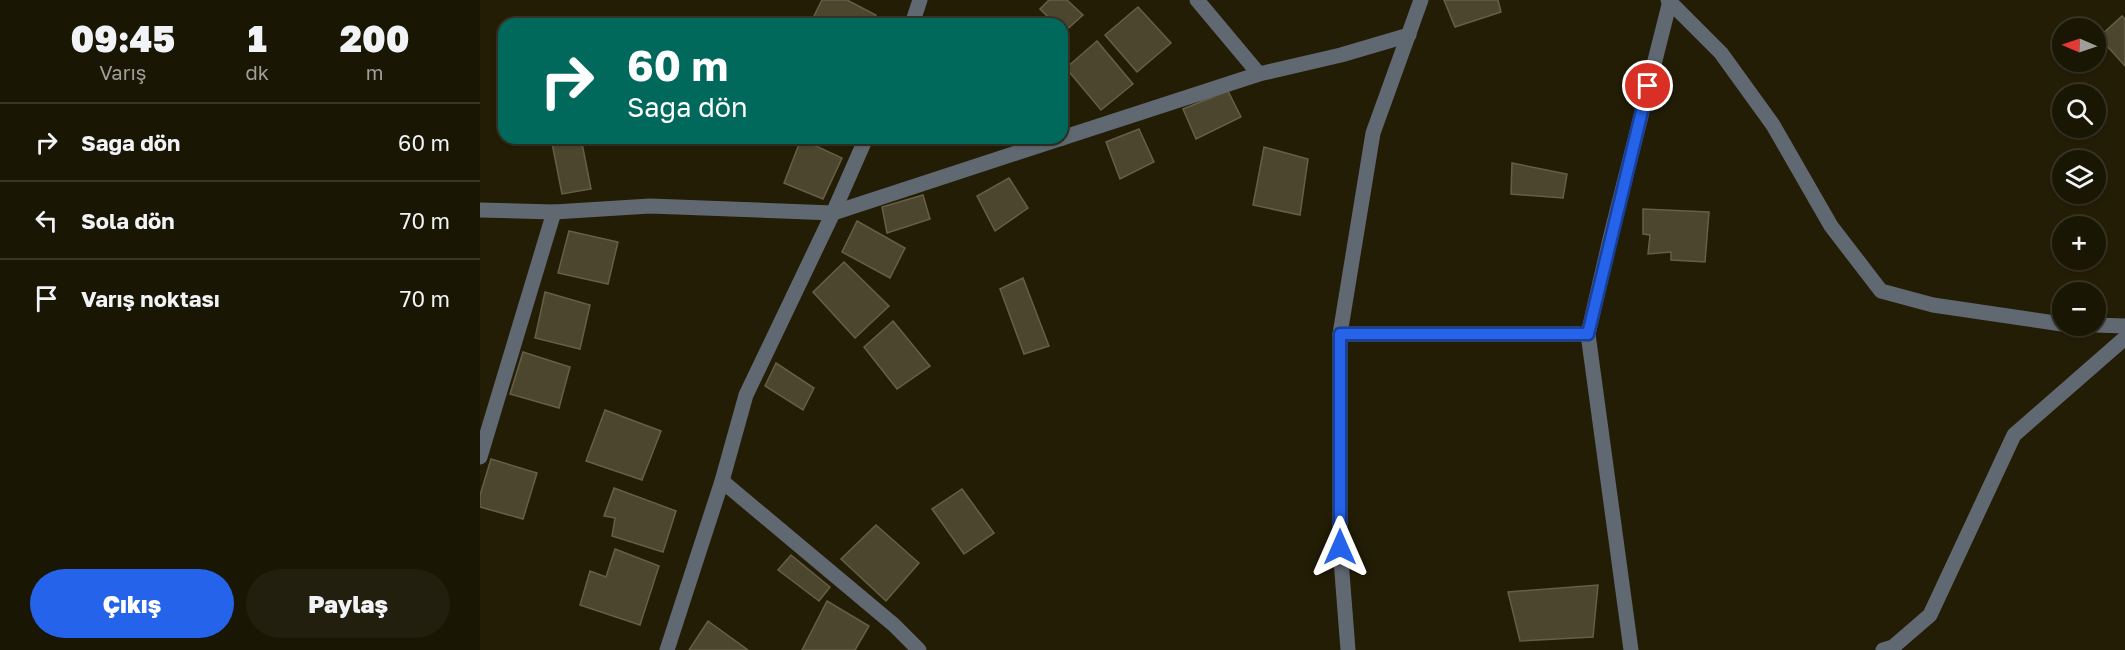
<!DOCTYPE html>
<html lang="tr">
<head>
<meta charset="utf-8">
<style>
  body { margin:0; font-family:"Golos Text",sans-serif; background:#231f0e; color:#f1f3f6; height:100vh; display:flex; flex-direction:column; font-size:22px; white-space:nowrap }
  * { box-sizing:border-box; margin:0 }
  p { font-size:20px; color:#9f9f9a }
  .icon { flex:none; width:33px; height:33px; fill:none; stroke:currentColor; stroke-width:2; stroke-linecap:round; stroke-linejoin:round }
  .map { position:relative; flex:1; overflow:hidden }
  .drawer { display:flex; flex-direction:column; background:#1a1604; width:480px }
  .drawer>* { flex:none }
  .hud { position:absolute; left:18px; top:18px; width:570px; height:126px; border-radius:18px; box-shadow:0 2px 4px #0004,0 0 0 2px #383526; background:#00695c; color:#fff; overflow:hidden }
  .needle { width:39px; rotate:272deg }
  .controls { position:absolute; left:1572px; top:18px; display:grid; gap:12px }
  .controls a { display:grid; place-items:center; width:54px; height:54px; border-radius:50%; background:#1a1604; box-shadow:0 2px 4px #0004,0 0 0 2px #383526; font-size:30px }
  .pin { position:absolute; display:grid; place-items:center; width:51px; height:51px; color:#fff; margin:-26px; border:3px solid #fff; border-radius:50%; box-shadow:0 2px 6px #0007 }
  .me { position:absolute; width:66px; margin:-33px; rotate:0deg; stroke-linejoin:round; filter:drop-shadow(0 0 4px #0008) }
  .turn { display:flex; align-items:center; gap:21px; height:126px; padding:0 30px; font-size:27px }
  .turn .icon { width:78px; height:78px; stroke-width:2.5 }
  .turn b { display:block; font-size:42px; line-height:51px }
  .eta { display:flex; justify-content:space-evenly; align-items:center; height:102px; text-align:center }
  .eta b { font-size:36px; font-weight:800; line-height:42px }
  .primary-button { display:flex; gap:12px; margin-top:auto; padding:12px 30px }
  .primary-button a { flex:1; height:69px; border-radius:36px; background:#2563eb; color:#fff; font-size:24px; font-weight:800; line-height:69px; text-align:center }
  .primary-button a+a { background:#231f0e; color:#f1f3f6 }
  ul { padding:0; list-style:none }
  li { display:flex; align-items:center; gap:18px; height:78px; padding:0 30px; border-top:2px solid #383526 }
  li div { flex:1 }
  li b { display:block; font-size:22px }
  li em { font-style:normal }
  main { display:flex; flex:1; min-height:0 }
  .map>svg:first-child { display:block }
  .building { fill:#4d462e; stroke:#665f46; stroke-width:1.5 }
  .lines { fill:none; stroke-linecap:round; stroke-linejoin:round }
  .minor { stroke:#606871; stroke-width:15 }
  .tertiary { stroke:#606871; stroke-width:15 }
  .route-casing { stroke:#184099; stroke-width:15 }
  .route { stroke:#2563eb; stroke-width:10 }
</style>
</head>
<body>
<main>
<section class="drawer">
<div class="eta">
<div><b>09:45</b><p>Varış</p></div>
<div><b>1</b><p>dk</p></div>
<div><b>200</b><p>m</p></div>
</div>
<ul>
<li><svg class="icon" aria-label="right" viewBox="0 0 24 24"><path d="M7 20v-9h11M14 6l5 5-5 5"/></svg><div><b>Sağa dön</b></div><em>60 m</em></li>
<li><svg class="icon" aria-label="left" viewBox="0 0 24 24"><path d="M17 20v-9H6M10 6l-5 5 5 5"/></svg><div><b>Sola dön</b></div><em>70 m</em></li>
<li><svg class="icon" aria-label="arrive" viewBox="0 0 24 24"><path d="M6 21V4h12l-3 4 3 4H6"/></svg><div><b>Varış noktası</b></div><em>70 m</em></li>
</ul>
<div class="primary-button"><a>Çıkış</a><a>Paylaş</a></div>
</section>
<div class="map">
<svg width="1645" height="650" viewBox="0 0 1645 650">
  <rect width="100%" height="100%" fill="#231d06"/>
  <g class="building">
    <path d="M342 0H367L396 15 393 24H330Z"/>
    <path d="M569 0H587L603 15 584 32 582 24H575L560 9Z"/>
    <path d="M964 0H1018L1021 12 975 27Z"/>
    <path d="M658 7 691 43 657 72 625 35Z"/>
    <path d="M1642 16 1645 19V66L1619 37Z"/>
    <path d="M617 41 653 84 621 110 586 68Z"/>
    <path d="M748 91 761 117 716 139 703 109Z"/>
    <path d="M659 129 674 162 640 179 626 142Z"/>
    <path d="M71 138H101L111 189 82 194Z"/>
    <path d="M321 139 362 158 343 199 304 183Z"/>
    <path d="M784 147 828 159 820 215 773 205Z"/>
    <path d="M1032 163 1087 174 1083 198 1031 194Z"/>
    <path d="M529 178 548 208 515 231 497 196Z"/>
    <path d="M443 195 450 219 407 233 402 207Z"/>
    <path d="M1163 209 1229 212 1225 262 1191 260V252L1168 254 1170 235 1163 234Z"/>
    <path d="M377 221 425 248 410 278 362 252Z"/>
    <path d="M89 231 138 242 128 284 78 273Z"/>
    <path d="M364 262 409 306 375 338 333 292Z"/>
    <path d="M543 278 569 346 544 354 520 289Z"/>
    <path d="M65 292 110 305 100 349 55 338Z"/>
    <path d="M413 321 450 366 417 389 384 347Z"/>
    <path d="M43 352 90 367 79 408 30 394Z"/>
    <path d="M296 363 334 388 323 410 285 386Z"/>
    <path d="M125 410 181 431 162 480 106 461Z"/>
    <path d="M11 459 57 473 43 519 0 507V495Z"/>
    <path d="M134 488 196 511 183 552 132 536 135 518 124 516Z"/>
    <path d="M482 489 514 533 484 554 452 509Z"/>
    <path d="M396 525 439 563 406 601 361 559Z"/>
    <path d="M135 549 179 566 160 625 100 605 110 571 126 577Z"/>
    <path d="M311 555 350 587 339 601 298 570Z"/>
    <path d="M1118 585 1113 637 1040 641 1028 592Z"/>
    <path d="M347 601 389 626 375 650H322Z"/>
    <path d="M228 621 268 650H209Z"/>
  </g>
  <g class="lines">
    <g class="minor">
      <path d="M717 0 779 74"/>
      <path d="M1188 0 1241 53 1293 125 1351 226 1401 291 1453 305 1582 324"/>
      <path d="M582 138 779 74 861 55 929 35"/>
      <path d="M0 210 74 212 170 206 353 213 582 138"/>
      <path d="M1616 325 1645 326"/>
      <path d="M860 334H1108"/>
      <path d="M0 457 74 212"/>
      <path d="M242 481 414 625 439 650"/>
      <path d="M1151 650 1108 334 1131 235 1190 1"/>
      <path d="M1403 650 1413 647 1450 615 1534 435 1645 338"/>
    </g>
    <g class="tertiary">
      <path d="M432 24 440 0"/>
      <path d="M187 650 242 481 266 395 353 213 386 138"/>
      <path d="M868 650 860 547V334L893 133 941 0"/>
    </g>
  </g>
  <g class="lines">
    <defs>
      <path id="route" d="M860 547V334H1108L1168 86"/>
    </defs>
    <use href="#route" class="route-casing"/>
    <use href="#route" class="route"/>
  </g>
</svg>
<div class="controls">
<a><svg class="needle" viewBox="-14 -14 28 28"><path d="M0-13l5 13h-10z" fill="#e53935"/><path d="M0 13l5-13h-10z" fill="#9f9f9a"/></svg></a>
<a><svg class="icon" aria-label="search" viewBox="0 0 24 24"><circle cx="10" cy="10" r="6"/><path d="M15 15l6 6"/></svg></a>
<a><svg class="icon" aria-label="layers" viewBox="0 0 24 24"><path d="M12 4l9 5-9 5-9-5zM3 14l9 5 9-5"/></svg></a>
<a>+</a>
<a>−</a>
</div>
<div class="pin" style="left:1168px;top:86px;background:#d93025"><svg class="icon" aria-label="arrive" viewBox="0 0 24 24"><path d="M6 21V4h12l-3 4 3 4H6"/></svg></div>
<svg class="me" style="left:860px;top:547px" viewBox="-20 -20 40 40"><path d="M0-17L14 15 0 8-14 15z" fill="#2563eb" stroke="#fff" stroke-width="4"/></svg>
<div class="hud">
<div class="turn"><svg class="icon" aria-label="right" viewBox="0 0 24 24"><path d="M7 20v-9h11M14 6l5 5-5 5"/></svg><div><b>60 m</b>Sağa dön</div></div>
</div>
</div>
</main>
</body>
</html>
